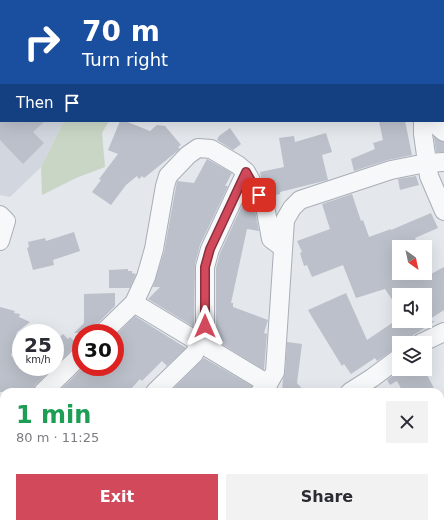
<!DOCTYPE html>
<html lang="en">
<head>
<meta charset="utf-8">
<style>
  body { margin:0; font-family:"DejaVu Sans",sans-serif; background:#f2f2f3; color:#2b2b33; height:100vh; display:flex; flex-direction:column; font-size:15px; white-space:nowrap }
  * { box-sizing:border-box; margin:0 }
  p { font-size:13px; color:#7c7c81 }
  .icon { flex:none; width:22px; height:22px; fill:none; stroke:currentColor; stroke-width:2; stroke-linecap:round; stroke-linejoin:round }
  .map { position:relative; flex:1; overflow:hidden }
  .details { position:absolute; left:0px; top:388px; width:444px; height:140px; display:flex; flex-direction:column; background:#fff; border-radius:12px 12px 0 0; box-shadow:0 4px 16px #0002 }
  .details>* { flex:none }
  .top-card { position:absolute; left:0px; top:0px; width:444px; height:122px; box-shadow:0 4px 16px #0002; background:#1a4fa0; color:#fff; overflow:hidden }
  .needle { width:26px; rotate:147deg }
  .buttons { position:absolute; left:392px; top:240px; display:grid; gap:8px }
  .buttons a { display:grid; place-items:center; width:40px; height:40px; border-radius:0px; background:#fff; box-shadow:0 4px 16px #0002; font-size:20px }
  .speed { position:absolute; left:12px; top:324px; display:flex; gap:8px; font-size:20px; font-weight:700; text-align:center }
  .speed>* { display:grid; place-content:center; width:52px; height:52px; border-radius:50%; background:#fff; box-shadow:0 4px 16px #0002; line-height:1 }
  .speed small { font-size:10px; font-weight:400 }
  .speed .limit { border:6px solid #d22; background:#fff; color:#111 }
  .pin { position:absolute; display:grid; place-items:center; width:34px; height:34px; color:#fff; margin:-17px; border-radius:8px; box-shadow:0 2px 6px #0006 }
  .me { position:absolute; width:44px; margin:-22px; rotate:0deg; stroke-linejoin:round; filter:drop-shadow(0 0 3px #0008) }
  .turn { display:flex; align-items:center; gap:14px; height:84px; padding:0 16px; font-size:18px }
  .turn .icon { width:52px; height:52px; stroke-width:2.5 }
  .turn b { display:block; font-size:28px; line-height:34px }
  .then { display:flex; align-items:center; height:38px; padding:0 16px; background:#0003; gap:8px; font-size:15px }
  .round { display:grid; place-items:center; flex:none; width:42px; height:42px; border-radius:0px; background:#f2f2f3 }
  .summary { display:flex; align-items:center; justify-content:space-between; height:68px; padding:0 16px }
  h1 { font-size:24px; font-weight:700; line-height:30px; color:#1e9e55 }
  .action { display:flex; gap:8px; margin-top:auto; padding:8px 16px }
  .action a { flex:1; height:46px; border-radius:0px; background:#d1495b; color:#fff; font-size:16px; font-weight:700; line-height:46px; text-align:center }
  .action a+a { background:#f2f2f3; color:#2b2b33 }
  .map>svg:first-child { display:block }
  .built { fill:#d2d6de }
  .green { fill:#c9d6c5 }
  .building { fill:#bbc0ca }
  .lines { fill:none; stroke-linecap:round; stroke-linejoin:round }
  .minor-casing { stroke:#a9aeb7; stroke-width:20 }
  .minor { stroke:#f7f8fa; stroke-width:18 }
  .route-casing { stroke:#882f3b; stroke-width:10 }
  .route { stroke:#d1495b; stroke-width:7 }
</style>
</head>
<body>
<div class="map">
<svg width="444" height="528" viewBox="0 0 444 528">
  <rect width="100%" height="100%" fill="#e4e7ec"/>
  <path class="built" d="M0 0H26L1 1V121H64L41 167 10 197 0 195Z"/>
  <g class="green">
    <path d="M26 0H205L26 1Z"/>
    <path d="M64 121H109L102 133 105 167 76 178 42 195 41 167Z"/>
    <path d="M444 453V528H263V524H440V454Z"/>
  </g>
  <g class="building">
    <path d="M0 121H45L33 132 44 143 23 164 0 140Z"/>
    <path d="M120 121H125L150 131 157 125 165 126 181 145 178 147 180 149 144 178 142 176 139 179 137 176 126 185 111 205 92 192 101 180 99 179 118 154 108 150Z"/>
    <path d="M379 121H405L412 155 388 160 354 171 351 159 375 149 373 143 383 140Z"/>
    <path d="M230 128 241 144 233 150 217 140 219 136Z"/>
    <path d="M326 133 332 152 322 155 328 180 280 192V194L271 196 261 177 260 172 284 167 279 138 294 136 295 142Z"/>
    <path d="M434 137 438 140 444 142V152H436Z"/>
    <path d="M207 159 232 173 225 186H228L200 245 195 264 194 327 148 299 160 287H153L164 252 177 181 194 183Z"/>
    <path d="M416 176 419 185 400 190 398 179Z"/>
    <path d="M352 194 361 221 363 220 369 237 391 229V230L431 213 438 228 415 238 418 247H399V273H428L429 275 444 267V310L427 321H435L406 340 407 343H399V348L393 350 377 361 375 358 351 374 344 364 342 366 312 317 308 310 346 293 367 340 395 321H425V289L409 295H399V299L393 301 385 289 356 298 343 265 312 277 307 265 304 266 300 253 302 252 297 241 330 229 322 204Z"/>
    <path d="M247 195 255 210 259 231 247 229 231 303H233V307L268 320 264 333 267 334 264 370 212 338 216 326V268L220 253Z"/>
    <path d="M74 232 80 251 53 260 54 265 33 270 27 248 29 247 28 242 45 238 46 241Z"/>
    <path d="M128 269V271H132V273L136 274 130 288H109V270Z"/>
    <path d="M115 293V306L96 325 93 333H74L84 323V294Z"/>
    <path d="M0 307 15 311 14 313 20 314 19 317 30 322 17 332 11 356 21 361V367H54L35 385 33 392H0Z"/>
    <path d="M135 316 186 348 167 366 162 361 142 381 140 379 128 392H58L84 367H115V336Z"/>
    <path d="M63 334 68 339 70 337 78 345 74 347 55 366V342Z"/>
    <path d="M287 342 302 344 297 383 305 392H282L283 379 285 373Z"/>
    <path d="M204 358 252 386 250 392H170Z"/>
    <path d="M402 369H424L436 392H403L397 381 390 385 387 380Z"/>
  </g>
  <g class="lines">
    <defs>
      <g id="minor">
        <path d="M441 0V1"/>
        <path d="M443 34H444"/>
        <path d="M423 121V134L429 176 444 211"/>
        <path d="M431 121 444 132"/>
        <path d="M0 215 6 221 0 241"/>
        <path d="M134 303 268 384"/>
        <path d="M103 333 134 303 146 277 154 249 165 186 168 176 188 155 198 148 211 149 238 165 246 172 265 206 271 239 282 247"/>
        <path d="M421 343 444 332"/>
        <path d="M43 392 81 355"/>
        <path d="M155 392 194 354 200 343 205 326V267L210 249 246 172"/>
        <path d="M260 392 268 384 275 372 285 220 292 208 300 200 391 170 426 163 444 162"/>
        <path d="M350 392 372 378 399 358"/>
        <path d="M81 524V528"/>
      </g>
    </defs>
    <use href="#minor" class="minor-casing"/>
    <use href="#minor" class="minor"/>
  </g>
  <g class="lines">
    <defs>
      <path id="route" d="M205 326V267L210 249 246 172 259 195"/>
    </defs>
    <use href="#route" class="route-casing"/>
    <use href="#route" class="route"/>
  </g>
</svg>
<div class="buttons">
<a><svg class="needle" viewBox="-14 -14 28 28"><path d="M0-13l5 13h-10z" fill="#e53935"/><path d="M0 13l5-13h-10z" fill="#7c7c81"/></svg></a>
<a><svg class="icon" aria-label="sound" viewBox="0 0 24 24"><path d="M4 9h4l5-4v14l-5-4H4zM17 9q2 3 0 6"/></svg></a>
<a><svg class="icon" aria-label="layers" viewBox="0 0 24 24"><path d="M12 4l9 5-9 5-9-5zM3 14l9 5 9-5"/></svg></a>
</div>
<div class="speed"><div>25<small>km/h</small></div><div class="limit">30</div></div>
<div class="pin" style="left:259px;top:195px;background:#d93025"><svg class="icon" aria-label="arrive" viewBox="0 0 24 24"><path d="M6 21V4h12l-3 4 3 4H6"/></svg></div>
<svg class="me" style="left:205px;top:326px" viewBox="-20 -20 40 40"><path d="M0-17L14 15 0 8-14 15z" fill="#d1495b" stroke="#fff" stroke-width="4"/></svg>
<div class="top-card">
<div class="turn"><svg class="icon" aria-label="right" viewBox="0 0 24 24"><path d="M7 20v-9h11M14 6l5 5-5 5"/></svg><div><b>70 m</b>Turn right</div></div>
<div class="then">Then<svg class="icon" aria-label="arrive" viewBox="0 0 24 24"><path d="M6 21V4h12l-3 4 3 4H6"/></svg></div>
</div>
<section class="details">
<div class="summary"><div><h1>1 min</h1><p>80 m · 11:25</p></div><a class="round"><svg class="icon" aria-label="close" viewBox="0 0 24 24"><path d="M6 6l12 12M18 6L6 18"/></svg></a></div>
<div class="action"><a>Exit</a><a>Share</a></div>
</section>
</div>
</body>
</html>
